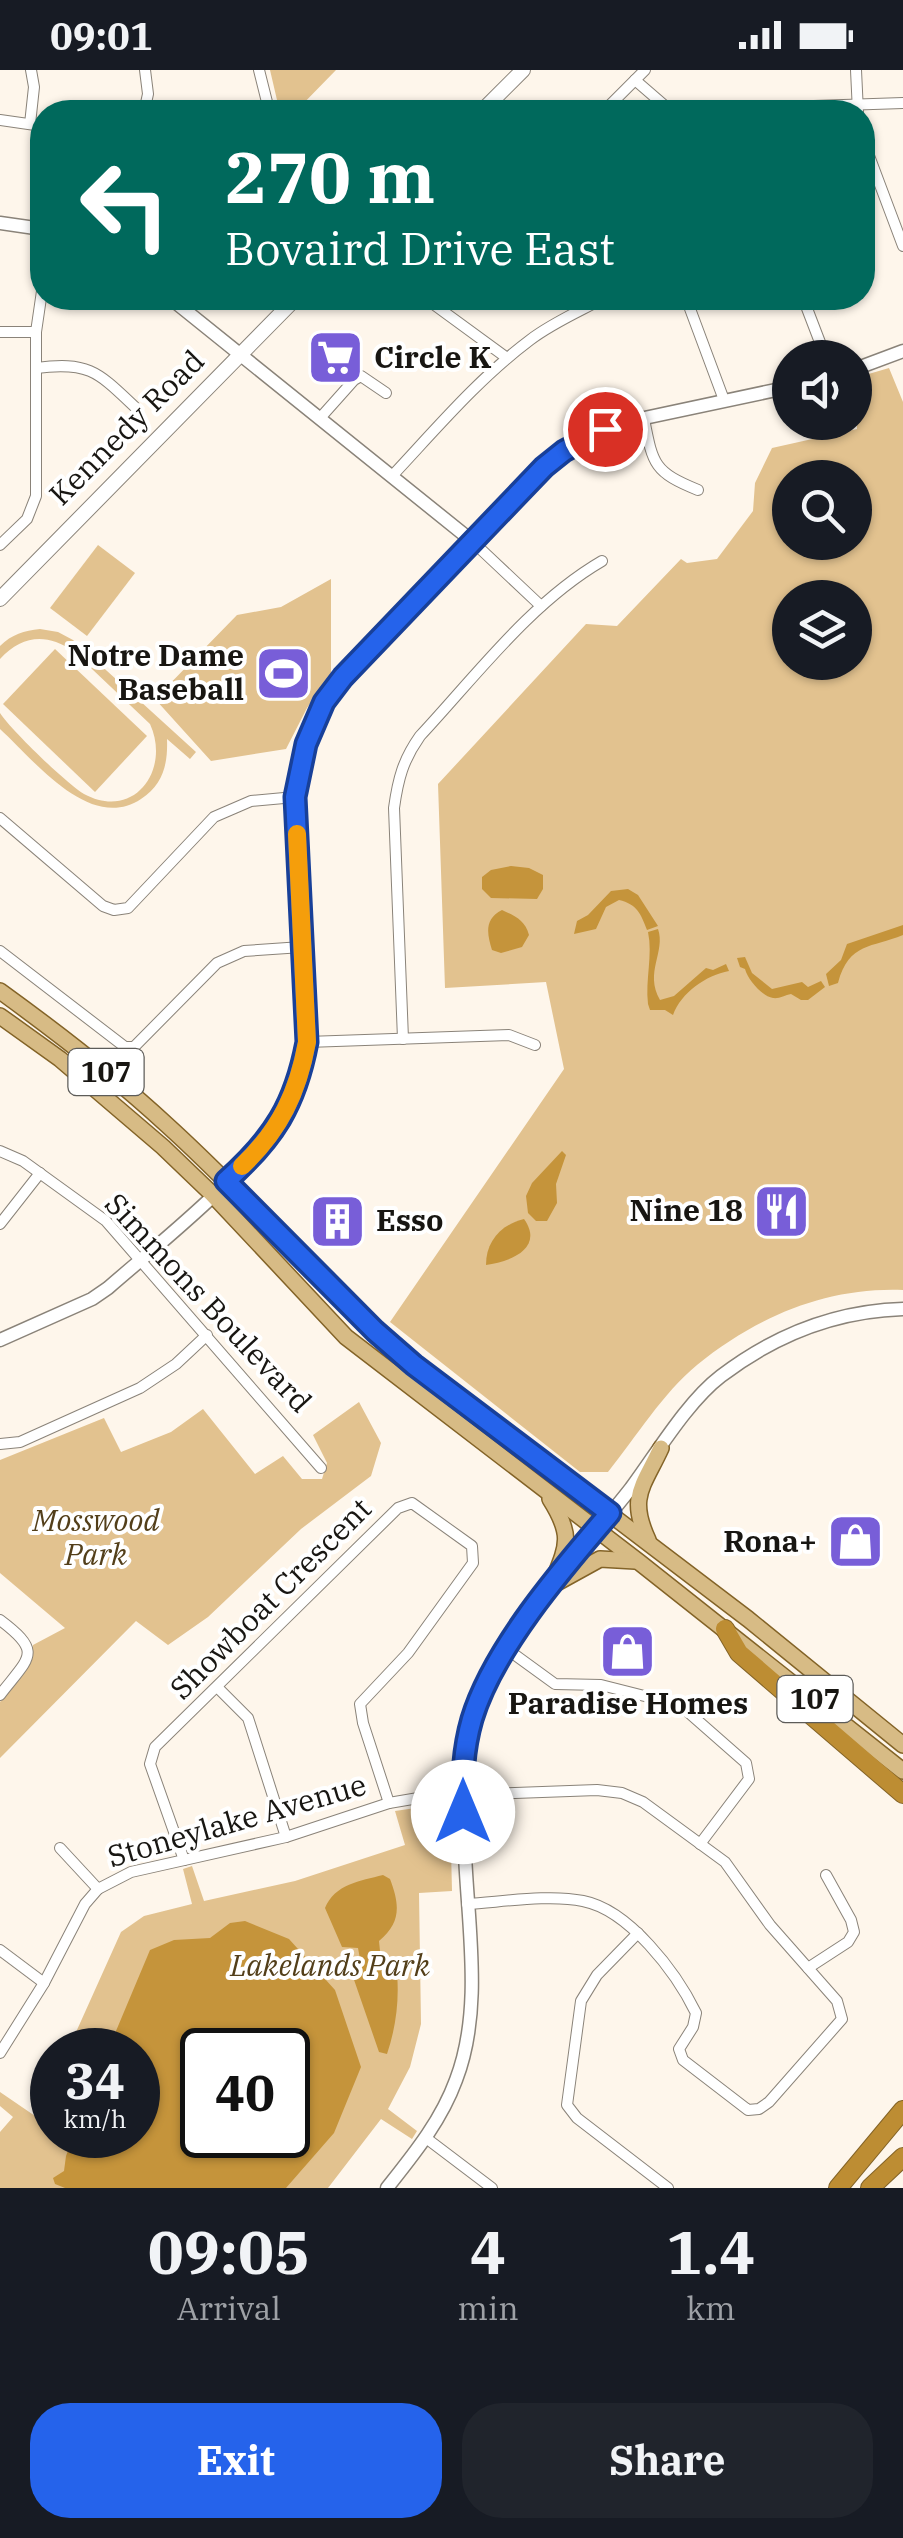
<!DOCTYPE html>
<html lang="en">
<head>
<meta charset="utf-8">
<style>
  body { margin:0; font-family:"IBM Plex Serif",serif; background:#20242c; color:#f1f3f6; height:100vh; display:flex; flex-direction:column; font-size:38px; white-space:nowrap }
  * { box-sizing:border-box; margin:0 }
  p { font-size:32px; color:#9ea1a6 }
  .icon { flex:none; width:55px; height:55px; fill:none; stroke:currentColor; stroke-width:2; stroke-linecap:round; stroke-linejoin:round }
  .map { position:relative; height:2118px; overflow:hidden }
  .side { display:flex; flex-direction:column; background:#171b24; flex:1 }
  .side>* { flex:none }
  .hud { position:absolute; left:30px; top:30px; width:845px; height:210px; border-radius:40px; box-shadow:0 2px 8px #0004; background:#00695c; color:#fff; overflow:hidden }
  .controls { position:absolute; left:772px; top:270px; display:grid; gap:20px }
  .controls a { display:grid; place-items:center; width:100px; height:100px; border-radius:50%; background:#171b24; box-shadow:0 2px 8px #0004; font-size:50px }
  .speed { position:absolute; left:30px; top:1958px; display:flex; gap:20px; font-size:50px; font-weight:700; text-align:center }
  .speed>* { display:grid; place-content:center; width:130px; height:130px; border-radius:50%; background:#171b24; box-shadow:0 2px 8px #0004; line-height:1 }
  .speed small { font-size:25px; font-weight:400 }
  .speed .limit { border:5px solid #111; border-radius:15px; background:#fff; color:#111 }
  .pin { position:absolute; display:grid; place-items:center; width:85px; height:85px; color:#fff; margin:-42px; border:5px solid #fff; border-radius:50%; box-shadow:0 2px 10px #0007 }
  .me { position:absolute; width:110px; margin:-55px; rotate:0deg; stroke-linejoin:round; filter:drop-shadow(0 0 8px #0008) }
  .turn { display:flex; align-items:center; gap:35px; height:210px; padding:0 30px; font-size:45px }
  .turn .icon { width:130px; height:130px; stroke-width:2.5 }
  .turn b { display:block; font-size:70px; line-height:85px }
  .eta { display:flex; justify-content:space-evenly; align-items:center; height:170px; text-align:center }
  .eta b { font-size:60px; font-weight:700; line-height:70px }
  .button { display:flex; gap:20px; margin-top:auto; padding:20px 30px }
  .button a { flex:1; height:115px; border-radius:40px; background:#2563eb; color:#fff; font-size:40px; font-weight:700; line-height:115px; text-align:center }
  .button a+a { background:#20242c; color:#f1f3f6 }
  .status { display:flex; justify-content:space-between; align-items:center; height:70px; padding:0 50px; background:#171b24; direction:ltr }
  .status svg { height:28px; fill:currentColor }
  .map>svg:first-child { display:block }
  .green { fill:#e2c28f; fill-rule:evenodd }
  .water { fill:#c5943b; fill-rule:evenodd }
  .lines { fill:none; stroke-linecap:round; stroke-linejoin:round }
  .minor-casing { stroke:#8a8379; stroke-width:12 }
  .tertiary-casing { stroke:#8a8379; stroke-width:15 }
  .secondary-casing { stroke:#8a8379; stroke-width:16 }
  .primary-casing { stroke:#836327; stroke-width:18 }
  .motorway-casing { stroke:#836327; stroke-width:20 }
  .minor { stroke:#fff; stroke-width:10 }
  .tertiary { stroke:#fff; stroke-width:12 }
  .secondary { stroke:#fff; stroke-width:14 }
  .primary { stroke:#d7bb85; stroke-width:15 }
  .motorway { stroke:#bd8d33; stroke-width:18 }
  .route-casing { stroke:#184099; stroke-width:25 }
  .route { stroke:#2563eb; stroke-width:18 }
  .slow { stroke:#f59e0b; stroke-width:18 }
  .labels { text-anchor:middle; stroke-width:8; stroke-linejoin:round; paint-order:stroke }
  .shield { fill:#fff; stroke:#5d5c59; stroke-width:2.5 }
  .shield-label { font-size:28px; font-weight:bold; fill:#181612 }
  .poi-label { font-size:30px; font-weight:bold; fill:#181612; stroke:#fff; text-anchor:end }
  .street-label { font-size:30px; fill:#181612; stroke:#fff }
  .park-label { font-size:30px; font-style:italic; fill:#533f1a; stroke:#fff }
</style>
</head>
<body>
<div class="status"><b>09:01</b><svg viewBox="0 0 49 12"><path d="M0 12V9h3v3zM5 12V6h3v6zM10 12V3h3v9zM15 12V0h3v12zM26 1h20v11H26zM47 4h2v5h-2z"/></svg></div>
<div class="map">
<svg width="903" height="2118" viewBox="0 0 903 2118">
  <rect width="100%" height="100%" fill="#fef6eb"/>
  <g class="green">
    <path d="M270 0H336L295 42H276L277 30Z"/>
    <path d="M889 298 903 332V1220C826 1217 756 1247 697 1295 663 1323 636 1367 608 1402H580L390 1252 564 999 546 912 445 918 438 714 586 554 617 556 681 489 687 493 717 489 753 441 755 413 772 378 857 359 855 308ZM790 408H855V472H790ZM790 528H855V592H790Z"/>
    <path d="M98 475 135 503 87 566 50 538Z"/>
    <path d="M331 509V603L307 638 286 679 211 691 155 629 237 545 281 537Z"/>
    <path d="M40 559 58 562 73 570 196 682 190 689 167 669C168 694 163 715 141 729 90 763 34 690 0 659V643C11 660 67 714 84 724 134 751 171 700 150 654L73 581C47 563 22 565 0 589V576C12 564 24 561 40 559Z"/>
    <path d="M55 579 147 666 95 722 3 634Z"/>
    <path d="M359 1332 381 1373 371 1406 301 1459 208 1547 168 1575 136 1551 0 1688V1632L28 1595 33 1575 65 1558 0 1503V1390L104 1348 121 1382 171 1362 203 1339 255 1404 283 1386 302 1409H322L327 1393 313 1365Z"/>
    <path d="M443 1734 450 1738 452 1821 419 1823 421 1954 410 1997 388 2039 417 2061 412 2069 381 2049 328 2118H0V2062L13 2047 0 2036V2022L38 2048 52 2015V2065H138V1980H68L121 1862 144 1846 192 1834 183 1799 192 1796 204 1831 295 1811 405 1775 395 1741ZM202 1980H288V2065H202Z"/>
  </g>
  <g class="water">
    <path d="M511 796 529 798 543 805V819L537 829 491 828 482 819V807L491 800Z"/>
    <path d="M628 819 638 825 658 856 647 860C641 844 637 834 619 830L606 837 596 859 574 864 577 851 588 845 611 821Z"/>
    <path d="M502 840C515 846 525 850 529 865L522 877 501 883 492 880C487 864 484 849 502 840Z"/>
    <path d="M903 855V865C872 878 849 872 838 913L829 916 826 904 841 890 847 874Z"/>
    <path d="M658 859C666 882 644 902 660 930L674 926 706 898 713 900 726 894 729 901C706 905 681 923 673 945L665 940H650L648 934C645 910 653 885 648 862Z"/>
    <path d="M745 887 752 903 772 919 802 912 808 917 821 911 825 917 808 930H801L791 924C785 925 779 929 773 928 762 926 748 910 745 899L740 897 737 888Z"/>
    <path d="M562 1081 566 1085 556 1114 557 1133 547 1151H536L528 1143 526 1126 532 1113Z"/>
    <path d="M524 1149C545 1179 509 1192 486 1195 486 1172 500 1155 524 1149Z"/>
    <path d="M383 1805 390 1809C400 1835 401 1853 379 1871L380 1881 396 1893C400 1925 397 1954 387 1984L379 1982 352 1904 360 1889 358 1878 342 1877 325 1838C335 1814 360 1811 383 1805Z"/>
    <path d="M245 1851 289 1869 335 1920 361 1997 334 2063 286 2118H65L55 2114 53 2108 64 2101 66 2086 74 2065H138V1980H108L150 1880 174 1870 210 1868 230 1853ZM202 1980H288V2065H202Z"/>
  </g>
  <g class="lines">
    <defs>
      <g id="minor">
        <path d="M259 0 267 32 265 42"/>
        <path d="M856 0 858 42"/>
        <path d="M635 10 672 42"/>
        <path d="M144 42 148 24 145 0"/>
        <path d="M603 42 645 0"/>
        <path d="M770 42 784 37 903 33"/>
        <path d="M0 50 42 56"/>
        <path d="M30 54 34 17 31 0"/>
        <path d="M862 67 903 176"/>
        <path d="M425 228 507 288"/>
        <path d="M686 228 724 330"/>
        <path d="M803 228 826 288"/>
        <path d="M0 262H36"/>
        <path d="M36 298C89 291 98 302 135 337"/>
        <path d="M321 347 354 310 361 306 386 323"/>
        <path d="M644 349C653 395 654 402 698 420"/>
        <path d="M392 406C436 359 478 309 530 270 552 253 580 241 604 228"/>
        <path d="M472 471 541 536"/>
        <path d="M0 475 27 449 36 426V262L42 221"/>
        <path d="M0 748 103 836 114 840 128 838 214 747 251 731 295 727"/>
        <path d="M0 881 125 977H134L217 893 244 881 302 877"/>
        <path d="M403 969 394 738C398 709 403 690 420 666 476 606 530 533 602 491"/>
        <path d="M307 972 509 965 535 975"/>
        <path d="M0 1081 23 1091 106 1151 321 1398"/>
        <path d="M0 1154 40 1103"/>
        <path d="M0 1374 20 1372 140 1318 176 1294 207 1265"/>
        <path d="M0 1550C44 1583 29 1587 0 1625"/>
        <path d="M507 1579 555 1614 601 1615 680 1635 746 1693 749 1709 700 1774"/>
        <path d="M218 1618 248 1648 286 1767"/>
        <path d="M60 1778 98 1819"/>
        <path d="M184 1790 150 1694 155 1677 398 1438 412 1433 472 1476 473 1493 408 1583 360 1634 363 1653 389 1733"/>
        <path d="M638 1863 597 1905 581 1931 567 2035 577 2048 668 2118"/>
        <path d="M0 1880 44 1913"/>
        <path d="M808 1898 848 1872 854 1862 851 1850 826 1805"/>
        <path d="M0 1983 44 1913 85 1834 98 1819 131 1802 286 1767 389 1733 430 1726 597 1720 622 1723 643 1732 725 1792 770 1855 837 1931 842 1949 769 2032 759 2039 748 2040 683 1990 679 1979 693 1957 696 1943C676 1902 629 1840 583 1831 550 1824 501 1832 467 1834"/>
        <path d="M426 2068 492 2118"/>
      </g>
      <g id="tertiary">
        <path d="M0 153 42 159"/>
        <path d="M170 228 472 471"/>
        <path d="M855 299 903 281"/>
        <path d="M0 1270 92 1229 108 1218C164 1169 266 1091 294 1024 301 1007 304 989 307 972L295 727 306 674 325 633 343 607 509 431 564 381 621 353 790 317"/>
        <path d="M387 2118C414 2084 441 2051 456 2010 483 1940 468 1857 465 1784 464 1751 459 1717 464 1685 480 1579 568 1499 631 1418 657 1383 687 1332 721 1306 775 1265 835 1241 903 1239"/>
      </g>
      <g id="secondary">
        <path d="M481 42 523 0"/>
        <path d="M0 529 296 228"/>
      </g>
      <g id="primary">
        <path d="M0 921C58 963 114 1006 167 1055 252 1132 327 1220 414 1295L748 1549 903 1675"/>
        <path d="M0 946 60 989 163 1077 212 1124 346 1267 639 1492 903 1701"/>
        <path d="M550 1429C574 1467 567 1476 551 1516"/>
        <path d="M648 1470C628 1427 643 1417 661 1378"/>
        <path d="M551 1516 600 1489 635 1491"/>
      </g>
      <g id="motorway">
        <path d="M725 1559 739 1583 903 1724"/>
        <path d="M838 2118 903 2040"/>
        <path d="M870 2118 903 2087"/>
      </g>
    </defs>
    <use href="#minor" class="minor-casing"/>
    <use href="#tertiary" class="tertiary-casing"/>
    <use href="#secondary" class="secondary-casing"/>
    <use href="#primary" class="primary-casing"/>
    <use href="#motorway" class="motorway-casing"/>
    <use href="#minor" class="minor"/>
    <use href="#tertiary" class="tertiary"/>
    <use href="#secondary" class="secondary"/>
    <use href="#primary" class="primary"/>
    <use href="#motorway" class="motorway"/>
  </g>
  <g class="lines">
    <defs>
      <path id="route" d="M463 1742C462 1710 463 1680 472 1649 493 1579 562 1499 610 1443L414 1295 375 1261 226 1111C274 1068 295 1035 307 972L295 727 306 674 324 632 343 607 544 397 564 381 605 359"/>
    </defs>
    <use href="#route" class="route-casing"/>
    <use href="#route" class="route"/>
    <path class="slow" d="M242 1096C280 1060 298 1022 307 972L297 764"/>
  </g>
  <defs>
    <symbol id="supermarket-square" viewBox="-11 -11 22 22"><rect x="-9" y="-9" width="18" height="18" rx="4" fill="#785ed8" stroke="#fff"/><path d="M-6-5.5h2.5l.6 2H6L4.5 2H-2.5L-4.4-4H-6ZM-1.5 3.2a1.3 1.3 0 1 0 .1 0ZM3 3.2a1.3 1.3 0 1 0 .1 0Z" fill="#fff"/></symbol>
    <symbol id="stadium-square" viewBox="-11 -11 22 22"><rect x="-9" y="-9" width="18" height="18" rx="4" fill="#785ed8" stroke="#fff"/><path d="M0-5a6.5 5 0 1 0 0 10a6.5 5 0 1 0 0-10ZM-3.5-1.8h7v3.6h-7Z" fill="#fff"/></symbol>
    <symbol id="restaurant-square" viewBox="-11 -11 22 22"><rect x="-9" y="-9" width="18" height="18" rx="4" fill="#785ed8" stroke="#fff"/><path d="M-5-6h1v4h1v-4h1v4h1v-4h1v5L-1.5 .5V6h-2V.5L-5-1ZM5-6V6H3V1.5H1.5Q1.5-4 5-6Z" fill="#fff"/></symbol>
    <symbol id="building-square" viewBox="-11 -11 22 22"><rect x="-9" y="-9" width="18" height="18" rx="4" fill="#785ed8" stroke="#fff"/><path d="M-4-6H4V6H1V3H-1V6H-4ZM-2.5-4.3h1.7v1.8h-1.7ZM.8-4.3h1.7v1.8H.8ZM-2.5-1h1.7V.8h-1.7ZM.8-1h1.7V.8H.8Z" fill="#fff"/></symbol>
    <symbol id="shop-square" viewBox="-11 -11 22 22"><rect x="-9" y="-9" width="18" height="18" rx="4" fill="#785ed8" stroke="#fff"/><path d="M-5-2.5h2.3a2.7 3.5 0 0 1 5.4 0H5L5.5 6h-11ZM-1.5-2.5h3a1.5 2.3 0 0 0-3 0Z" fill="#fff"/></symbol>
  </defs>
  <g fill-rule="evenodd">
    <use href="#supermarket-square" x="304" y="256" width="63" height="63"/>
    <use href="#stadium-square" x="252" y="572" width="63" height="63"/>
    <use href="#restaurant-square" x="750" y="1110" width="63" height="63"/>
    <use href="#building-square" x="306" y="1120" width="63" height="63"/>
    <use href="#shop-square" x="824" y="1440" width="63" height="63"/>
    <use href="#shop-square" x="596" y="1550" width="63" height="63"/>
  </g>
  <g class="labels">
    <g class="shield">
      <rect x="68.5" y="979" width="75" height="46" rx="8"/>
      <rect x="777.5" y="1606" width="75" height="46" rx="8"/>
    </g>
    <g class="shield-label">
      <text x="106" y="1012">107</text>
      <text x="815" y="1639">107</text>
    </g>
    <g class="poi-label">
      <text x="374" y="298" text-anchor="start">Circle K</text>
      <text x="244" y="596">Notre Dame<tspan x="244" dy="34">Baseball</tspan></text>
      <text x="743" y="1151">Nine 18</text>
      <text x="376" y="1161" text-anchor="start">Esso</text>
      <text x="817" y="1482">Rona+</text>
      <text x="628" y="1644" text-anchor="middle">Paradise Homes</text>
    </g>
    <g class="street-label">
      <text transform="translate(127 358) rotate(-45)" y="10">Kennedy Road</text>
      <text transform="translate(208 1233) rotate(47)" y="10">Simmons Boulevard</text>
      <text transform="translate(271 1529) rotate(-45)" y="10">Showboat Crescent</text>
      <text transform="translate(237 1751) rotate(-16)" y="10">Stoneylake Avenue</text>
    </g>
    <g class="park-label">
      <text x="96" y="1461">Mosswood<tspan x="96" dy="34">Park</tspan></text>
      <text x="330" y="1906">Lakelands Park</text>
    </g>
  </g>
</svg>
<div class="controls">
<a><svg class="icon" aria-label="sound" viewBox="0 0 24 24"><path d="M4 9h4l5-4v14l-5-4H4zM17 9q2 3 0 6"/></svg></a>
<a><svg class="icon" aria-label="search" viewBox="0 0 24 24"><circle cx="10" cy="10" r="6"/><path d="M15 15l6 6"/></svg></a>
<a><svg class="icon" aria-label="layers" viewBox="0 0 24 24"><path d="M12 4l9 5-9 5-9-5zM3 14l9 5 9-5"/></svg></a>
</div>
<div class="speed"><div>34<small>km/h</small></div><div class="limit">40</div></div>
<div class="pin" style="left:605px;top:359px;background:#d93025"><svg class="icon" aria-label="arrive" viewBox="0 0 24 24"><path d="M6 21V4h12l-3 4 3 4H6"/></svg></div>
<svg class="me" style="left:463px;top:1742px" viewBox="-20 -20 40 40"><circle r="19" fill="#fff"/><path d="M0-13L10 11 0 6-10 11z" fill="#2563eb"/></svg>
<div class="hud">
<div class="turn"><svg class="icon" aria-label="left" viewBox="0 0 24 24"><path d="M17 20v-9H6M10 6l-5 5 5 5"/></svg><div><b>270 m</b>Bovaird Drive East</div></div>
</div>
</div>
<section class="side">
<div class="eta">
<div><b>09:05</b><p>Arrival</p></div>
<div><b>4</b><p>min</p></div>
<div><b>1.4</b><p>km</p></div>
</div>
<div class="button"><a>Exit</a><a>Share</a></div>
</section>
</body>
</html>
